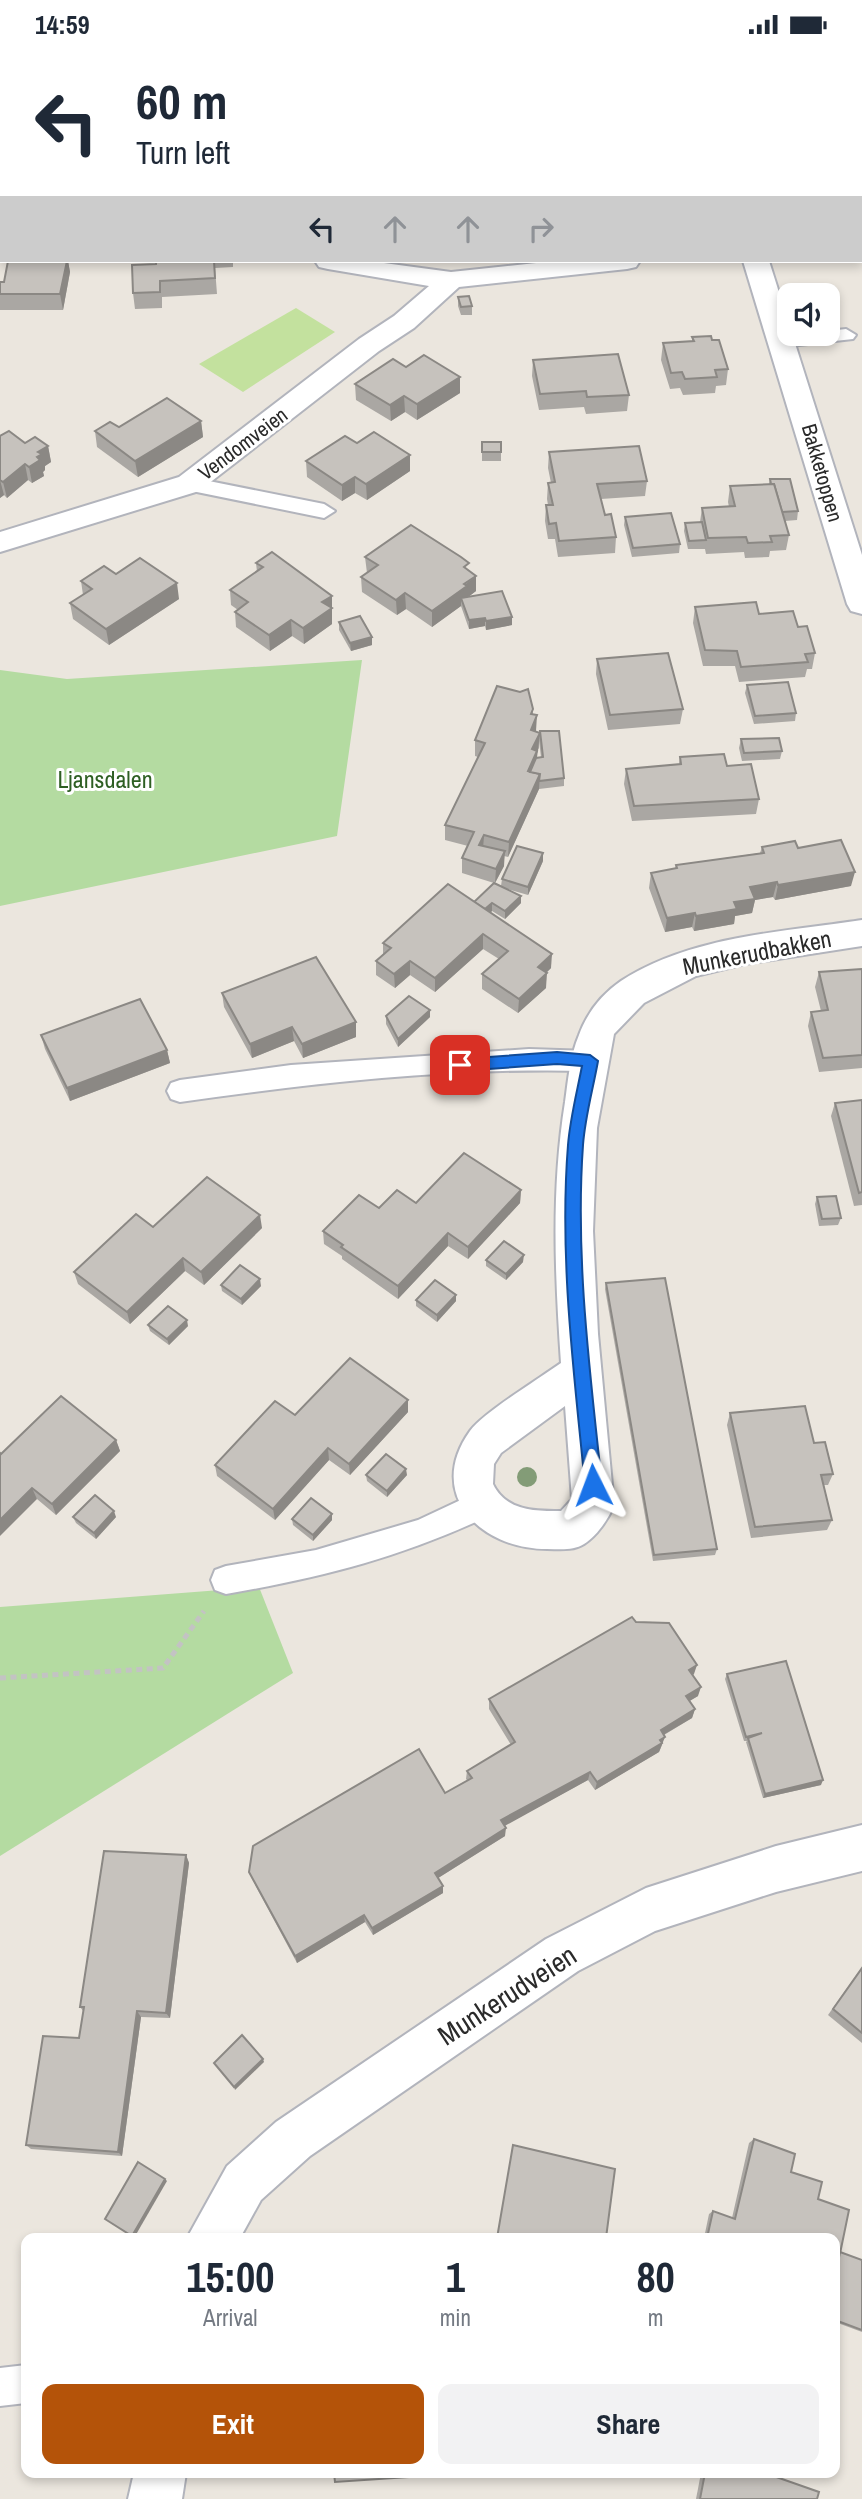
<!DOCTYPE html>
<html lang="en">
<head>
<meta charset="utf-8">
<style>
  body { margin:0; font-family:"Archivo Narrow",sans-serif; background:#f2f2f3; color:#1f2937; height:100vh; display:flex; flex-direction:column; font-size:26px; white-space:nowrap }
  * { box-sizing:border-box; margin:0 }
  p { font-size:23px; color:#747a83 }
  .icon { flex:none; width:38px; height:38px; fill:none; stroke:currentColor; stroke-width:2; stroke-linecap:round; stroke-linejoin:round }
  .map { position:relative; flex:1; overflow:hidden }
  .panel { position:absolute; left:21px; top:2184px; width:819px; height:245px; display:flex; flex-direction:column; background:#fff; border-radius:14px; box-shadow:0 4px 10px #0003 }
  .panel>* { flex:none }
  .hud { position:absolute; left:0px; top:0px; width:863px; height:214px; box-shadow:0 4px 10px #0003; background:#fff; color:#1f2937; overflow:hidden }
  .buttons { position:absolute; left:777px; top:234px; display:grid; gap:14px }
  .buttons a { display:grid; place-items:center; width:63px; height:63px; border-radius:14px; background:#fff; box-shadow:0 4px 10px #0003; font-size:35px }
  .pin { position:absolute; display:grid; place-items:center; width:60px; height:60px; color:#fff; margin:-30px; border-radius:14px; box-shadow:0 4px 10px #0006 }
  .me { position:absolute; width:77px; margin:-38px; rotate:357deg; stroke-linejoin:round; filter:drop-shadow(0 0 5px #0008) }
  .turn { display:flex; align-items:center; gap:24px; height:147px; padding:0 21px; font-size:32px }
  .turn .icon { width:91px; height:91px; stroke-width:2.5 }
  .turn b { display:block; font-size:49px; line-height:60px }
  .lanes { display:flex; align-items:center; height:66px; padding:0 21px; background:#0003; justify-content:center; gap:35px; direction:ltr }
  .lanes .off { opacity:.35 }
  .eta { display:flex; justify-content:space-evenly; align-items:center; height:119px; text-align:center }
  .eta b { font-size:42px; font-weight:700; line-height:49px }
  .button { display:flex; gap:14px; margin-top:auto; padding:14px 21px }
  .button a { flex:1; height:80px; border-radius:14px; background:#b45309; color:#fff; font-size:28px; font-weight:700; line-height:80px; text-align:center }
  .button a+a { background:#f2f2f3; color:#1f2937 }
  .status { display:flex; justify-content:space-between; align-items:center; height:49px; padding:0 35px; background:#fff; direction:ltr }
  .status svg { height:19px; fill:currentColor }
  .map>svg:first-child { display:block }
  .green { fill:#b4dba1 }
  .pitch { fill:#c3e19e }
  .lines { fill:none; stroke-linecap:round; stroke-linejoin:round }
  .service-casing { stroke:#b2b4bc; stroke-width:4 }
  .minor-casing { stroke:#b2b4bc; stroke-width:4 }
  .path { stroke:#c3c3c3; stroke-width:5; stroke-dasharray:6 4.5; stroke-linecap:butt }
  .service { fill:#fff; fill-rule:evenodd }
  .minor { fill:#fff; fill-rule:evenodd }
  .tree { fill:#839c77 }
  .wall { fill:#aaa7a3; fill-rule:evenodd }
  .shaded-wall { fill:#8b8884 }
  .building { fill:#c6c2bd; stroke:#8b8884; stroke-width:2 }
  .route { fill:#1a73e8; stroke:#114b97; stroke-width:2 }
  .labels { text-anchor:middle; stroke-width:6; stroke-linejoin:round; paint-order:stroke }
  .far-street-label { font-size:21px; fill:#2a2a2a; stroke:#fff }
  .park-label { font-size:24px; fill:#2e5f23; stroke:#fff }
  .street-label { font-size:24px; fill:#2a2a2a; stroke:#fff }
  .near-street-label { font-size:28px; fill:#2a2a2a; stroke:#fff }
</style>
</head>
<body>
<div class="status"><b>14:59</b><svg viewBox="0 0 49 12"><path d="M0 12V9h3v3zM5 12V6h3v6zM10 12V3h3v9zM15 12V0h3v12zM26 1h20v11H26zM47 4h2v5h-2z"/></svg></div>
<div class="map">
<svg width="862" height="2450" viewBox="0 0 862 2450">
  <rect width="100%" height="100%" fill="#ebe6de"/>
  <g class="green">
    <path d="M362 611 337 787 0 857V621L67 630Z"/>
    <path d="M259 1538 293 1624 0 1807V1558Z"/>
  </g>
  <path class="pitch" d="M296 259 335 283 243 343 199 315Z"/>
  <g class="lines">
    <defs>
      <g id="service">
        <path d="M846 280 856 286 853 290 781 298 771 292 781 286 828 285V282Z"/>
        <path d="M189 428 324 455 335 462 324 469 182 440 178 435Z"/>
        <path d="M529 1000 590 1002 599 1005 603 1012 599 1019 590 1022C454 1018 315 1034 180 1053L171 1050 167 1042 171 1034 180 1031 291 1016Z"/>
        <path d="M482 1441 493 1445 497 1455 493 1465C402 1508 324 1528 226 1545L215 1541 211 1531 215 1521 226 1517 316 1501 418 1471Z"/>
        <path d="M26 2316V2354L0 2357V2319Z"/>
      </g>
      <g id="minor">
        <path d="M730 0H754L729 2Z"/>
        <rect x="0" y="150" width="2" height="16"/>
        <rect x="861" y="182" width="1" height="16"/>
        <path d="M315 212H369L451 223 555 212H640L636 218 627 220 459 238 414 279 379 302 199 442 0 503V483L179 428 359 290 394 267 429 237 328 220 319 218Z"/>
        <path d="M743 212H769L789 275V285H792L862 506V565L851 562 847 555Z"/>
        <path d="M862 871V897L745 915 696 927 644 954 614 985 597 1079 593 1182 598 1285 614 1457C608 1470 597 1487 584 1495 573 1502 560 1500 547 1500 480 1500 425 1445 470 1382 483 1364 540 1329 561 1314 555 1227 551 1140 565 1053 568 1031 570 1007 579 986 587 964 602 945 621 932 690 887 782 883 862 871ZM565 1357 572 1450 561 1462C535 1462 506 1462 493 1435L494 1415 501 1404Z"/>
        <path d="M862 1776V1822L776 1843 655 1882 578 1922 310 2107 261 2151 240 2189H187L227 2117 276 2073 546 1890 646 1839 776 1797Z"/>
        <path d="M134 2424H186L182 2450H128Z"/>
      </g>
    </defs>
    <use href="#service" class="service-casing"/>
    <use href="#minor" class="minor-casing"/>
    <path class="path" d="M0 1629 163 1619 204 1562"/>
    <use href="#service" class="service"/>
    <use href="#minor" class="minor"/>
  </g>
  <circle class="tree" cx="527" cy="1428" r="10"/>
  <g class="wall">
    <rect x="114" y="0" width="55" height="2"/>
    <rect x="627" y="0" width="69" height="2"/>
    <path d="M784 0H862V35H861V2H784Z"/>
    <rect x="0" y="21" width="2" height="46"/>
    <path d="M8 212H68L70 223 63 261H0V233H4Z"/>
    <path d="M156 212H233V218L215 219 217 245 162 248V259L135 260 133 244 156 215Z"/>
    <path d="M458 248 472 257V266H461L458 257Z"/>
    <path d="M692 288 712 291 728 320 726 336 716 337 715 344 683 346 680 339 670 340 661 311 663 294 692 292Z"/>
    <path d="M533 311 629 346 627 362 586 365 584 358 539 361 532 327Z"/>
    <path d="M406 318 460 328V344L417 371 405 363 391 372 356 351 355 335Z"/>
    <path d="M201 372 203 388 138 428 97 398 95 382Z"/>
    <path d="M0 387 25 394 48 397 51 413 45 417V421L43 423 44 427 32 434 28 431 7 449 4 446 0 449Z"/>
    <rect x="482" y="393" width="19" height="19"/>
    <path d="M357 394 410 406V422L367 451 355 444 342 452 307 428 306 412Z"/>
    <path d="M549 403 647 432 645 447 601 450 605 466 616 488 615 504 558 508 555 490H548L545 472 546 456H548L547 450 548 434H551L548 419Z"/>
    <path d="M770 430 798 462 797 471 785 472 789 486 786 501 770 502 769 508 745 509 744 503 706 505 705 500H688L684 482 685 474 700 473 702 459 729 458 728 453 730 437 769 435Z"/>
    <path d="M625 468 680 495 679 504 632 508 624 476Z"/>
    <path d="M365 508 469 522 476 542 468 548 512 576 486 581 485 577 469 580 461 557 432 578 406 560 397 566 362 543 361 528 367 524Z"/>
    <path d="M256 514 332 547V575L304 595 292 587 270 602 236 578 235 563 238 561 231 556 230 541 257 523Z"/>
    <path d="M116 525 179 550 109 596 73 570 70 554 83 546 81 532Z"/>
    <path d="M695 558 759 565 798 578 815 604 812 620H807L805 628 739 633 735 617H703L693 574Z"/>
    <path d="M339 573 372 588V596L351 602 339 581Z"/>
    <path d="M597 610 683 660 680 675 608 681 596 625Z"/>
    <path d="M747 636 796 664 795 672 754 675 745 644Z"/>
    <path d="M533 660V665L536 683 539 684 564 729V737L539 740 508 808 504 807V817L495 834 501 837 502 830 543 812 528 846 507 840 521 854 505 870 492 862 490 864 551 919 546 924V939L518 964 482 940V925L499 910 483 900 435 943 410 926 395 939 376 926V912L383 905V894L474 853 494 834 462 824V809L468 797 445 791V776L478 708 475 707V691ZM539 692 541 708 536 709 537 703 539 699Z"/>
    <path d="M741 690 782 702 780 710 742 712 739 699Z"/>
    <path d="M680 708 727 717 759 750 756 765 632 772 624 735 626 720 679 715Z"/>
    <path d="M762 798 798 799 851 837 775 851 773 848 755 851 752 864 735 867 734 875 694 882 692 878 665 883 649 839 651 824 675 820 676 816 760 804Z"/>
    <path d="M862 920V1019L819 1023 808 977 811 963 821 962 815 938 819 923Z"/>
    <path d="M222 944 356 973V988L303 1009 294 992 252 1009 224 958Z"/>
    <path d="M386 967 430 968 398 998 386 975Z"/>
    <path d="M41 986 167 1001 170 1014 70 1052 45 1000Z"/>
    <path d="M862 1051V1156L854 1157 831 1067 835 1054Z"/>
    <path d="M521 1141 520 1154 468 1210 448 1197 398 1250 342 1210V1207L324 1195 323 1182 379 1159Z"/>
    <path d="M817 1148 841 1169 838 1176 819 1177 815 1155Z"/>
    <path d="M262 1179 204 1236 185 1222 130 1275 78 1235 74 1223Z"/>
    <path d="M486 1211 523 1213 506 1231 486 1217Z"/>
    <path d="M606 1234 717 1500 715 1506 653 1512 605 1240Z"/>
    <path d="M221 1236 261 1237 242 1256 222 1242Z"/>
    <path d="M416 1251 456 1252 437 1273 416 1257Z"/>
    <path d="M148 1276 188 1277 169 1296 150 1282Z"/>
    <path d="M408 1363 350 1426 329 1411 275 1471 217 1427 215 1416 295 1366Z"/>
    <path d="M730 1364 814 1394 833 1425 828 1436H824L832 1471 827 1481 751 1489 727 1376Z"/>
    <path d="M116 1391 120 1402 56 1466 37 1450 1 1405Z"/>
    <path d="M366 1426H407L387 1448 367 1432Z"/>
    <path d="M73 1468H116L96 1490 76 1474Z"/>
    <path d="M292 1470 332 1471 313 1492 293 1476Z"/>
    <path d="M636 1573 694 1625 693 1626 698 1647 689 1652 695 1660 692 1669 664 1686 662 1696 659 1703 595 1741 588 1731 505 1776V1787L438 1829 443 1844 373 1886 365 1873 297 1914 252 1830 249 1823 445 1744 468 1732 466 1730 467 1722 511 1696 489 1660V1650Z"/>
    <path d="M727 1625 821 1736 763 1749 746 1693 747 1692H744L725 1630Z"/>
    <path d="M186 1806 189 1814 170 1969 141 1968 122 2107 31 2100 26 2096 79 1989 84 1963 80 1958Z"/>
    <path d="M862 1918V1994L828 1966Z"/>
    <path d="M754 2090 795 2105 791 2123 822 2133 818 2150 849 2161 840 2203 862 2211V2283L835 2273V2189H704L709 2165 713 2162 732 2169 749 2094Z"/>
    <path d="M701 2424H765L817 2450H696Z"/>
  </g>
  <g class="shaded-wall">
    <path d="M2 104V121H0V105Z"/>
    <path d="M67 212H68L70 223 63 261 60 245Z"/>
    <path d="M460 328V344L417 371V355Z"/>
    <path d="M404 347 405 363 391 372 390 356Z"/>
    <path d="M201 372 203 388 138 428 135 412Z"/>
    <path d="M48 397 51 413 45 417V421L43 423 44 427 32 434 29 418 37 408 38 403Z"/>
    <path d="M410 406V422L367 451 366 435Z"/>
    <path d="M25 415 28 431 7 449 3 433Z"/>
    <path d="M355 428V444L342 452V436Z"/>
    <path d="M0 431 4 446 0 449Z"/>
    <path d="M476 527V542L467 549H461V557L432 578V562Z"/>
    <path d="M177 534 179 550 109 596 106 580Z"/>
    <path d="M405 544 406 560 397 566 396 551Z"/>
    <path d="M332 547V575L304 595 303 579 322 553Z"/>
    <path d="M512 568V576L486 581V572Z"/>
    <path d="M485 569V577L469 580V571Z"/>
    <path d="M291 571 292 587 270 602 269 586Z"/>
    <path d="M372 588V596L351 602 350 594Z"/>
    <path d="M537 666 536 682 530 697 531 681Z"/>
    <path d="M540 684 536 717 530 730 528 722 532 700Z"/>
    <path d="M540 725 539 740 508 808 509 793Z"/>
    <path d="M484 786 483 801 479 796Z"/>
    <path d="M505 802 504 817 495 834 496 820Z"/>
    <path d="M543 804V812L528 846V838Z"/>
    <path d="M855 823 851 837 775 851 778 836Z"/>
    <path d="M777 833 773 848 755 851 752 864 735 867 734 875 694 882 696 867 734 853 750 838Z"/>
    <path d="M521 847V854L505 870V862Z"/>
    <path d="M492 854V862L482 872V864Z"/>
    <path d="M695 864 692 878 665 883 667 869Z"/>
    <path d="M483 885V900L435 943V929Z"/>
    <path d="M552 905 551 919 537 933 538 918Z"/>
    <path d="M410 912V926L395 939 394 925Z"/>
    <path d="M547 924 546 939 518 964 519 950Z"/>
    <path d="M430 961V968L398 998V990Z"/>
    <path d="M356 973V988L303 1009 302 995Z"/>
    <path d="M292 978 294 992 252 1009 250 995Z"/>
    <path d="M167 1001 170 1014 70 1052 67 1039Z"/>
    <path d="M521 1141 520 1154 468 1210V1198Z"/>
    <path d="M260 1166 262 1179 204 1236 201 1223Z"/>
    <path d="M448 1184V1197L398 1250V1237Z"/>
    <path d="M524 1206 523 1213 506 1231V1225Z"/>
    <path d="M183 1209 185 1222 130 1275 127 1263Z"/>
    <path d="M260 1230 261 1237 242 1256 241 1250Z"/>
    <path d="M456 1246V1252L437 1273V1266Z"/>
    <path d="M187 1271 188 1277 169 1296 167 1290Z"/>
    <path d="M408 1351V1363L350 1426 349 1415Z"/>
    <path d="M116 1391 120 1402 56 1466 52 1455Z"/>
    <path d="M328 1399 329 1411 275 1471 273 1460Z"/>
    <path d="M406 1420 407 1426 387 1448V1442Z"/>
    <path d="M32 1439 37 1450 0 1487V1471Z"/>
    <path d="M114 1462 116 1468 96 1490 94 1484Z"/>
    <path d="M332 1465V1471L313 1492V1486Z"/>
    <path d="M697 1616 694 1625 686 1630 689 1621Z"/>
    <path d="M701 1638 698 1647 683 1656 686 1647Z"/>
    <path d="M695 1660 692 1669 658 1689 661 1681Z"/>
    <path d="M665 1688 659 1703 595 1741 597 1733Z"/>
    <path d="M590 1723 588 1731 501 1779V1771Z"/>
    <path d="M823 1731 821 1736 763 1749 765 1745Z"/>
    <path d="M506 1779 505 1787 435 1831V1824Z"/>
    <path d="M186 1806 189 1814 170 1969 166 1964Z"/>
    <path d="M443 1837V1844L373 1886 372 1879Z"/>
    <path d="M364 1866 365 1873 297 1914 295 1907Z"/>
    <path d="M137 1962 141 1968 122 2107 118 2103Z"/>
    <path d="M263 2010 264 2013 235 2041 234 2038Z"/>
    <path d="M165 2130 167 2132 134 2189 132 2187Z"/>
  </g>
  <g class="building">
    <path d="M0 0H15L12 2H2V5H0Z"/>
    <path d="M34 0H63L69 2H32Z"/>
    <path d="M235 0H255L256 1 213 2Z"/>
    <rect x="497" y="0" width="51" height="2"/>
    <rect x="642" y="0" width="54" height="2"/>
    <path d="M787 0H862V19H861V2H788Z"/>
    <rect x="0" y="21" width="2" height="29"/>
    <path d="M0 70H2V104L0 105Z"/>
    <path d="M861 80 862 83V124H861Z"/>
    <rect x="861" y="132" width="1" height="17"/>
    <rect x="0" y="177" width="2" height="15"/>
    <path d="M8 212H67L60 245H0V233H4Z"/>
    <path d="M156 212H214L215 229 160 232V243L133 244 132 216 156 215Z"/>
    <path d="M469 247 472 257 461 258 458 248Z"/>
    <path d="M711 287 712 291H719L728 320 715 321 717 328 685 330 682 323 671 324 663 294 694 292 692 288Z"/>
    <path d="M618 305 629 346 587 348 586 342 540 345 533 311Z"/>
    <path d="M424 306 460 328 417 355 404 347 390 356 355 335 393 310 406 318Z"/>
    <path d="M167 349 201 372 135 412 95 382 110 373 119 378Z"/>
    <path d="M9 382 25 394 35 388 48 397 38 403 42 405 37 408 40 411 29 418 25 415 3 433 0 431V387Z"/>
    <path d="M374 383 410 406 366 435 355 428 342 436 306 412 345 387 357 394Z"/>
    <rect x="482" y="393" width="19" height="10"/>
    <path d="M639 397 647 432 597 435 605 466 611 465 616 488 559 492 556 474 549 475 546 456H553L548 434 555 433 549 403Z"/>
    <path d="M770 430H790L798 462 782 463 774 435H771Z"/>
    <path d="M774 435 789 486 770 487 772 493 748 494 746 488 708 489 702 459 735 457 730 437Z"/>
    <path d="M671 464 680 495 633 499 625 468Z"/>
    <path d="M702 473 706 491 689 492 685 474Z"/>
    <path d="M411 476 461 508 469 514 464 518 476 527 464 535 467 537 432 562 405 544 396 551 361 528 378 516 365 508Z"/>
    <path d="M272 503 332 547 322 553 332 559 303 579 291 571 269 586 235 563 248 553 230 541 263 518 256 514Z"/>
    <path d="M140 509 177 534 106 580 70 554 92 540 81 532 104 517 116 525Z"/>
    <path d="M502 542 512 568 486 572 485 569 469 571 461 549Z"/>
    <path d="M756 553 759 565 793 562 798 578 807 577 815 604 805 605 808 613 741 618 737 602 705 601 695 558Z"/>
    <path d="M360 567 372 588 350 594 339 573Z"/>
    <path d="M668 604 683 660 610 666 597 610Z"/>
    <path d="M788 633 796 664 755 667 747 636Z"/>
    <path d="M497 637 520 643 528 640 533 660 531 665 537 666 531 681 540 684 532 700 537 702 528 722 540 725 509 793 484 786 479 796 505 802 496 820 462 809 474 783 445 776 485 694 475 691Z"/>
    <path d="M540 682H559L564 729 539 732 540 725 530 723 536 709 543 708Z"/>
    <path d="M779 689 782 702 744 704 741 690Z"/>
    <path d="M724 705 727 717 751 715 759 750 634 757 626 720 681 715 680 708Z"/>
    <path d="M841 791 855 823 778 836 777 833 750 838 755 850 734 853 737 860 696 867 695 864 667 869 651 824 677 819 676 816 764 804 762 798 795 792 798 799Z"/>
    <path d="M517 797 543 804 528 838 502 830Z"/>
    <path d="M494 834 521 847 505 862 492 854 485 860 474 853Z"/>
    <path d="M448 835 552 905 538 918 547 924 519 950 482 925 508 902 483 885 435 929 410 912 394 925 376 912 391 899 383 894Z"/>
    <path d="M316 908 356 973 302 995 292 978 250 995 222 944Z"/>
    <path d="M862 920V1006L823 1009 811 963 828 961 819 923Z"/>
    <path d="M409 947 430 961 398 990 386 967Z"/>
    <path d="M140 950 167 1001 67 1039 41 986Z"/>
    <path d="M862 1051V1143L859 1144 835 1054Z"/>
    <path d="M464 1104 521 1141 468 1198 448 1184 398 1237 341 1198 343 1196 323 1182 359 1146 379 1159 397 1141 416 1154Z"/>
    <path d="M207 1128 260 1166 201 1223 183 1209 127 1263 74 1223 136 1165 153 1178Z"/>
    <path d="M836 1147 841 1169 822 1170 817 1148Z"/>
    <path d="M504 1192 524 1206 506 1225 486 1211Z"/>
    <path d="M240 1216 260 1230 241 1250 221 1236Z"/>
    <path d="M665 1229 717 1500 654 1506 606 1234Z"/>
    <path d="M435 1231 456 1246 437 1266 416 1251Z"/>
    <path d="M168 1257 187 1271 167 1290 148 1276Z"/>
    <path d="M350 1309 408 1351 349 1415 328 1399 273 1460 215 1416 275 1352 295 1366Z"/>
    <path d="M61 1347 116 1391 52 1455 32 1439 0 1471V1404L1 1405Z"/>
    <path d="M805 1357 814 1394 825 1393 833 1425 821 1426 832 1471 755 1478 730 1364Z"/>
    <path d="M386 1405 406 1420 387 1442 366 1426Z"/>
    <path d="M95 1446 114 1462 94 1484 73 1468Z"/>
    <path d="M311 1449 332 1465 313 1486 292 1470Z"/>
    <path d="M632 1568 636 1573 669 1574 697 1616 689 1621 701 1638 686 1647 695 1660 661 1681 665 1688 660 1691 662 1694 597 1733 590 1723 501 1771 506 1779 435 1824 443 1837 372 1879 364 1866 295 1907 249 1823 253 1797 419 1700 445 1744 472 1729 467 1722 515 1693 489 1650Z"/>
    <path d="M786 1612 823 1731 765 1745 748 1689 762 1684 746 1688 727 1625Z"/>
    <path d="M104 1802 186 1806 166 1964 137 1962 118 2103 26 2096 43 1987 79 1989 84 1958H80Z"/>
    <path d="M862 1919V1984L833 1960Z"/>
    <path d="M242 1986 263 2010 234 2038 214 2014Z"/>
    <path d="M754 2090 795 2105 791 2123 822 2133 818 2150 849 2161 835 2229V2189H707L713 2162 735 2170Z"/>
    <path d="M513 2096 615 2120 606 2189H497Z"/>
    <path d="M138 2113 165 2130 132 2187 105 2170Z"/>
    <path d="M840 2203 862 2211V2281L835 2271V2229Z"/>
    <path d="M334 2424H408V2428L335 2433Z"/>
    <path d="M705 2424H765L819 2443 817 2450H700Z"/>
  </g>
  <path class="route" d="M557 1003 590 1006 598 1012C593 1040 585 1068 583 1096 575 1208 590 1324 602 1436L593 1443 585 1436C574 1324 559 1208 568 1096 570 1070 577 1043 582 1017L557 1015 460 1022 452 1016 460 1010Z"/>
  <g class="labels">
    <g class="far-street-label">
      <text transform="translate(243 395) rotate(-37)" y="7">Vendomveien</text>
      <text transform="translate(822 424) rotate(74)" y="7">Bakketoppen</text>
    </g>
    <g class="park-label">
      <text x="105" y="739">Ljansdalen</text>
    </g>
    <g class="street-label">
      <text transform="translate(757 904) rotate(-11)" y="8">Munkerudbakken</text>
    </g>
    <g class="near-street-label">
      <text transform="translate(507 1946) rotate(-33)" y="10">Munkerudveien</text>
    </g>
  </g>
</svg>
<div class="buttons">
<a><svg class="icon" aria-label="sound" viewBox="0 0 24 24"><path d="M4 9h4l5-4v14l-5-4H4zM17 9q2 3 0 6"/></svg></a>
</div>
<div class="pin" style="left:460px;top:1016px;background:#d93025"><svg class="icon" aria-label="arrive" viewBox="0 0 24 24"><path d="M6 21V4h12l-3 4 3 4H6"/></svg></div>
<svg class="me" style="left:593px;top:1436px" viewBox="-20 -20 40 40"><path d="M0-17L14 15 0 8-14 15z" fill="#1a73e8" stroke="#fff" stroke-width="4"/></svg>
<div class="hud">
<div class="turn"><svg class="icon" aria-label="left" viewBox="0 0 24 24"><path d="M17 20v-9H6M10 6l-5 5 5 5"/></svg><div><b>60 m</b>Turn left</div></div>
<div class="lanes"><svg class="icon" aria-label="left" viewBox="0 0 24 24"><path d="M17 20v-9H6M10 6l-5 5 5 5"/></svg><svg class="icon off" aria-label="ahead" viewBox="0 0 24 24"><path d="M12 20V5M6 11l6-6 6 6"/></svg><svg class="icon off" aria-label="ahead" viewBox="0 0 24 24"><path d="M12 20V5M6 11l6-6 6 6"/></svg><svg class="icon off" aria-label="right" viewBox="0 0 24 24"><path d="M7 20v-9h11M14 6l5 5-5 5"/></svg></div>
</div>
<section class="panel">
<div class="eta">
<div><b>15:00</b><p>Arrival</p></div>
<div><b>1</b><p>min</p></div>
<div><b>80</b><p>m</p></div>
</div>
<div class="button"><a>Exit</a><a>Share</a></div>
</section>
</div>
</body>
</html>
